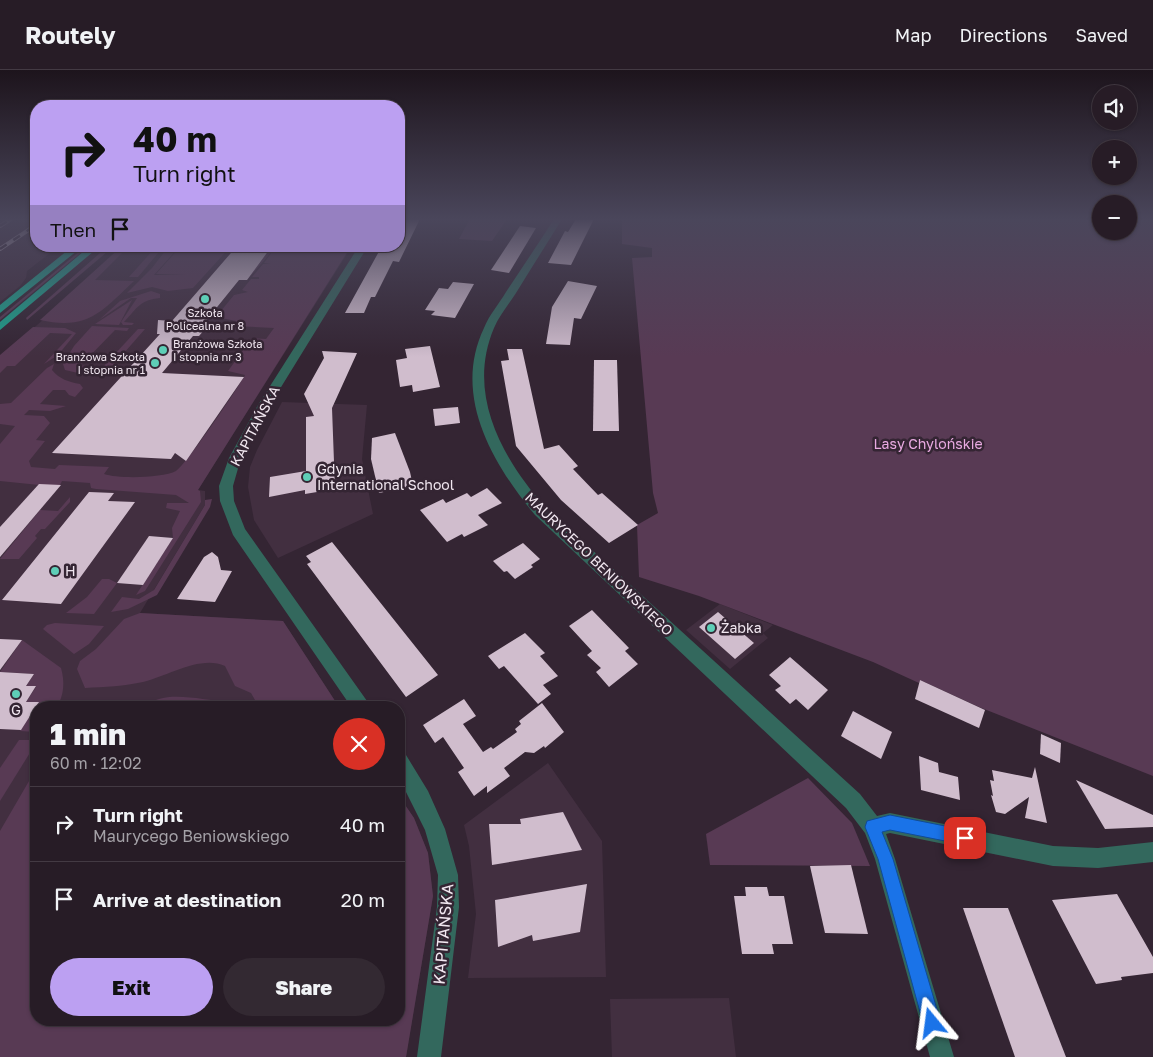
<!DOCTYPE html>
<html lang="en">
<head>
<meta charset="utf-8">
<style>
  body { margin:0; font-family:"Golos Text",sans-serif; background:#332932; color:#f1f3f6; height:100vh; display:flex; flex-direction:column; font-size:19px; white-space:nowrap }
  * { box-sizing:border-box; margin:0 }
  p { font-size:16px; color:#a4a1a7 }
  .icon { flex:none; width:28px; height:28px; fill:none; stroke:currentColor; stroke-width:2; stroke-linecap:round; stroke-linejoin:round }
  .map { position:relative; flex:1; overflow:hidden }
  .side { position:absolute; left:30px; top:631px; width:375px; height:325px; display:flex; flex-direction:column; background:#271c26; border-radius:20px; box-shadow:0 1px 4px #0004,0 0 0 1px #433a43 }
  .side>* { flex:none }
  .hud { position:absolute; left:30px; top:30px; width:375px; height:152px; border-radius:20px; box-shadow:0 1px 4px #0004,0 0 0 1px #433a43; background:#bca0f2; color:#111; overflow:hidden }
  .tools { position:absolute; left:1092px; top:15px; display:grid; gap:10px }
  .tools a { display:grid; place-items:center; width:45px; height:45px; border-radius:50%; background:#271c26; box-shadow:0 1px 4px #0004,0 0 0 1px #433a43; font-size:25px }
  .pin { position:absolute; display:grid; place-items:center; width:42px; height:42px; color:#fff; margin:-21px; border-radius:10px; box-shadow:0 2px 8px #0006 }
  .me { position:absolute; width:55px; margin:-28px; rotate:344deg; stroke-linejoin:round; filter:drop-shadow(0 0 4px #0008) }
  .turn { display:flex; align-items:center; gap:18px; height:105px; padding:0 20px; font-size:22px }
  .turn .icon { width:65px; height:65px; stroke-width:2.5 }
  .turn b { display:block; font-size:35px; line-height:42px }
  .then { display:flex; align-items:center; height:48px; padding:0 20px; background:#0003; gap:10px; font-size:19px }
  .round { display:grid; place-items:center; flex:none; width:52px; height:52px; border-radius:26px; background:#332932 }
  .head { display:flex; align-items:center; justify-content:space-between; height:85px; padding:0 20px }
  h1 { font-size:30px; font-weight:800; line-height:38px }
  .cta { display:flex; gap:10px; margin-top:auto; padding:10px 20px }
  .cta a { flex:1; height:58px; border-radius:30px; background:#bca0f2; color:#111; font-size:20px; font-weight:800; line-height:58px; text-align:center }
  .cta a+a { background:#332932; color:#f1f3f6 }
  ul { padding:0; list-style:none }
  li { display:flex; align-items:center; gap:15px; height:75px; padding:0 20px; border-top:1px solid #433a43 }
  li div { flex:1 }
  li b { display:block; font-size:19px }
  li em { font-style:normal }
  header { display:flex; align-items:center; gap:30px; box-sizing:border-box; height:70px; padding:0 25px; background:#271c26; border-bottom:1px solid #433a43 }
  header strong { font-size:24px }
  nav { display:flex; gap:28px; margin-inline-start:auto; font-size:18px }
  .map>svg:first-child { display:block }
  .built { fill:#422f40 }
  .green { fill:#583a54 }
  .building { fill:#d0bdcd }
  .lines { fill:none; stroke-linecap:round; stroke-linejoin:round }
  .minor { fill:#33685d; fill-rule:evenodd }
  .major { fill:#1ca48d; fill-rule:evenodd }
  .rail-casing { stroke:#b0a4af; stroke-width:4 }
  .rail { stroke:#342533; stroke-width:2.5; stroke-dasharray:8; stroke-linecap:butt }
  .route { fill:#1a73e8; stroke:#114b97 }
  .poi-dot { fill:#5eceb7; stroke:#342533; stroke-width:2 }
  .labels { text-anchor:middle; stroke-width:5; stroke-linejoin:round; paint-order:stroke }
  .far-poi-label { font-size:11px; fill:#f1e7f0; stroke:#342533 }
  .street-label { font-size:14px; fill:#f1e7f0; stroke:#342533 }
  .park-label { font-size:14px; fill:#e9aae2; stroke:#342533 }
  .poi-label { font-size:14px; fill:#f1e7f0; stroke:#342533; text-anchor:start }
  .near-street-label { font-size:16px; fill:#f1e7f0; stroke:#342533 }
</style>
</head>
<body>
<header>
<strong>Routely</strong>
<nav><a>Map</a><a>Directions</a><a>Saved</a></nav>
</header>
<div class="map">
<svg width="1153" height="987" viewBox="0 0 1153 987">
  <rect width="100%" height="100%" fill="#342533"/>
  <g class="built">
    <path d="M0 149H36V176H59L27 201 26 208 20 216 0 232Z"/>
    <path d="M126 176H352L198 420 205 421V435L140 543 283 551 339 637 36 638V950H399V726L414 748 428 783 433 826 406 987H0V288Z"/>
    <path d="M282 332 367 335 362 389 373 444 278 488 254 450 248 417 250 397 257 380Z"/>
    <path d="M720 534 773 555 763 563 768 568 730 599 686 560Z"/>
    <path d="M548 693 602 771 606 907 468 908 476 844 469 776 464 755Z"/>
    <path d="M729 928 736 987H612L610 929Z"/>
  </g>
  <g class="green">
    <path d="M470 149H507L492 171 459 169Z"/>
    <path d="M622 149H1101V161H1129V149H1153V706L979 637 920 610 919 613 873 592 699 526 639 507 637 455 658 443 653 423 632 188 652 187V178L622 174Z"/>
    <path d="M86 176H89L0 250V247Z"/>
    <path d="M108 176H114L27 250 26 248Z"/>
    <path d="M122 176H164L138 207H129L154 179H126L95 210 134 211C102 241 88 261 40 250Z"/>
    <path d="M169 176 179 177 154 205H185L156 204 181 176H231L193 218 168 221 152 217 127 223 152 198Z"/>
    <path d="M272 176H351L198 420 200 421 201 432 145 521 136 525 173 468 172 458 180 441 166 438 167 433H189L176 425 96 419 91 418 90 413 62 411 59 417 0 411V374L15 356 0 354V334L11 333 47 298 54 294 52 300C59 309 69 312 80 314L83 318 75 327 69 325 65 320H53L40 334 66 336 50 341 29 340 24 345 44 346 50 353 36 370 45 371 29 391 31 397 55 399 59 395 109 397 104 404C118 409 163 408 176 401 186 395 238 318 245 305L228 301 252 268 266 269 274 258 234 256 236 251 216 247 234 225 248 222 242 220 251 209H259V207H252L263 194H271L264 193 274 179 247 210Z"/>
    <path d="M151 221 160 224V228C140 230 138 237 124 252L134 253 132 255H123L121 252 137 228H131L99 250 120 231Z"/>
    <path d="M132 230 119 255 95 254Z"/>
    <path d="M92 256 129 258 127 261 115 260 81 295 93 298 78 303 65 300 63 294 74 276Z"/>
    <path d="M33 257 65 258 76 263 58 285 44 294 72 264 50 263 15 296H7L0 303V285Z"/>
    <path d="M138 259H145L110 299 100 305 102 298Z"/>
    <path d="M70 427V432L45 459H41L35 466 37 468 19 489H0L40 440 58 441Z"/>
    <path d="M212 429 210 437 157 525 128 539 111 542 122 527 139 529 154 520 205 435V430Z"/>
    <path d="M102 509H109L117 513 94 544 66 543 87 527Z"/>
    <path d="M140 543 283 551 339 637H145C163 618 203 631 226 631 236 632 245 631 255 630L251 623 235 616 225 596C200 585 169 606 143 612 125 616 104 617 85 618L77 599 80 591 96 579 124 549Z"/>
    <path d="M55 553 104 556 89 574 74 584 43 559 47 555Z"/>
    <path d="M22 570 61 598C65 612 64 625 57 637L36 638V662L20 661 38 633 26 632 36 617 26 616 34 604 0 602Z"/>
    <path d="M19 670H36V673L0 731V698Z"/>
    <path d="M36 699V950H399V726L414 748 428 783 433 826 406 987H0V761Z"/>
    <path d="M808 708 852 753 870 796 710 795 706 764Z"/>
  </g>
  <g class="building">
    <path d="M399 149H420L399 192 393 191 375 227H371L364 243H345L382 176H399Z"/>
    <path d="M576 149H594L571 195 548 193 565 161 568 162Z"/>
    <path d="M520 156 536 158 509 203 491 200Z"/>
    <path d="M237 176H272L247 210H239L205 252H211L199 266H193L162 303 244 307 186 391 175 383 171 389 52 383 160 264H157L158 250 172 251Z"/>
    <path d="M568 211 597 216 581 249 574 248 570 275 546 274 552 237Z"/>
    <path d="M453 212 474 214 455 248 431 245 435 241 425 240 439 218 448 219Z"/>
    <path d="M430 276 440 317 413 322 412 315 400 317 396 290 407 288 405 279Z"/>
    <path d="M507 279H522L544 379 559 375 578 396 573 399 598 425 602 423 638 455 609 473 561 430 516 376 501 291 509 290Z"/>
    <path d="M322 281 357 283 332 338 335 419 305 424V420L269 427 270 407 306 401V347L314 346 304 324 324 288Z"/>
    <path d="M594 290H617L619 361H593Z"/>
    <path d="M458 337 460 353 435 356 433 339Z"/>
    <path d="M395 363 410 402 413 416 379 423 371 389 372 368Z"/>
    <path d="M39 414 61 415 0 487V457Z"/>
    <path d="M487 418 502 433 478 445 488 455 464 467 462 464 447 472 420 440 443 429 446 433 467 423 471 427Z"/>
    <path d="M89 422 114 423 108 431 135 432 61 534 2 530Z"/>
    <path d="M149 466 173 468 143 515 117 513Z"/>
    <path d="M332 472 438 605 406 627 307 494 311 492 306 486Z"/>
    <path d="M523 473 540 489 531 495 533 497 515 509 507 501 504 502 493 491Z"/>
    <path d="M212 482 218 487 221 500 232 501 215 532 177 529 204 487Z"/>
    <path d="M592 540 629 578 625 581 638 594 609 617 596 602 601 598 587 585 592 581 569 556Z"/>
    <path d="M718 542 754 573 735 589 699 557Z"/>
    <path d="M525 563 545 583 540 586 558 606 543 615 551 624 538 634 504 596 499 599 488 586Z"/>
    <path d="M0 569 22 570 0 600Z"/>
    <path d="M790 587 828 620 808 640 796 629 790 634 775 620 781 616 769 605Z"/>
    <path d="M0 602 34 604 26 616H36L26 632H39L21 660 0 659Z"/>
    <path d="M920 610 985 640 979 658 915 629Z"/>
    <path d="M464 629 476 646 463 654 483 682 491 677 493 679 517 662 515 659 521 654 519 651 542 633 564 662 545 678 544 676 534 683 525 682 504 698 510 706 487 723V716L474 726 458 702 464 698 443 667 435 673 423 655Z"/>
    <path d="M853 641 892 662 881 689 841 666Z"/>
    <path d="M1041 664 1061 673 1060 693 1040 684Z"/>
    <path d="M919 686 938 693 939 702 958 707 960 730 921 720Z"/>
    <path d="M1035 697 1047 753 1025 748 1029 727 1005 744 996 742 991 725 993 726 990 710 994 711 992 700 1032 708Z"/>
    <path d="M1076 710 1153 745V757L1105 759Z"/>
    <path d="M563 742 582 780 492 795 489 754H521L520 749Z"/>
    <path d="M851 795 868 864 825 863 810 796Z"/>
    <path d="M587 814 580 862 533 871 532 865 498 877 495 830Z"/>
    <path d="M745 817H767L769 826H784L793 874H772L774 884H742L734 826H746Z"/>
    <path d="M1117 824 1153 887V903L1121 907 1122 910 1096 914 1052 830Z"/>
    <path d="M963 838H1008L1066 987H1015Z"/>
  </g>
  <g class="lines">
    <g class="minor">
      <path d="M554 149H562C547 174 531 198 516 223 509 234 499 246 494 258 466 324 502 388 545 437L860 724 877 746 890 743 1053 776 1098 778 1153 772V792L1098 798 1053 796 890 763 886 764 895 789 954 987H930L875 789 865 763 846 738 535 445C492 393 452 325 484 258 489 245 499 234 506 222 522 198 538 174 554 149Z"/>
      <path d="M359 176H368L270 335 241 388 233 416 234 431 245 459 372 638H352L233 465 220 431 219 416 229 388 258 335Z"/>
      <path d="M399 682 406 685 428 721 445 759 458 805 459 837 441 987H417L437 837 438 805 425 760 399 708Z"/>
    </g>
    <g class="major">
      <path d="M73 176H83L0 243V235Z"/>
      <path d="M90 176H100L0 260V252Z"/>
    </g>
    <defs>
      <g id="rail">
        <path d="M0 156 11 149"/>
        <path d="M0 179 36 155"/>
      </g>
    </defs>
    <use href="#rail" class="rail-casing"/>
    <use href="#rail" class="rail"/>
  </g>
  <linearGradient id="sky" x2="0" y2="1"><stop stop-color="#1d141c"/><stop offset="0.52" stop-color="#4a465b"/><stop offset="1" stop-color="#4a465b" stop-opacity="0"/></linearGradient>
  <rect width="1153" height="287" fill="url(#sky)"/>
  <path class="route" d="M890 745 965 760 970 762 972 768 970 773 965 775 890 760 882 762 893 789 941 953 938 959 932 962 926 959 923 953 878 789 865 757 867 751Z"/>
  <g class="poi-dot">
    <circle cx="205" cy="229" r="5"/>
    <circle cx="163" cy="280" r="5"/>
    <circle cx="155" cy="293" r="5"/>
    <circle cx="307" cy="407" r="5"/>
    <circle cx="55" cy="501" r="5"/>
    <circle cx="711" cy="558" r="5"/>
    <circle cx="16" cy="624" r="5"/>
  </g>
  <g class="labels">
    <g class="far-poi-label">
      <text x="205" y="247">Szkoła<tspan x="205" dy="13">Policealna nr 8</tspan></text>
      <text x="173" y="278" text-anchor="start">Branżowa Szkoła<tspan x="173" dy="13">I stopnia nr 3</tspan></text>
      <text x="145" y="291" text-anchor="end">Branżowa Szkoła<tspan x="145" dy="13">I stopnia nr 1</tspan></text>
    </g>
    <g class="street-label">
      <text transform="translate(255 356) rotate(-62)" y="5">KAPITAŃSKA</text>
      <text transform="translate(599 494) rotate(44)" y="5">MAURYCEGO BENIOWSKIEGO</text>
    </g>
    <g class="park-label">
      <text x="928" y="379">Lasy Chylońskie</text>
    </g>
    <g class="poi-label">
      <text x="317" y="404">Gdynia<tspan x="317" dy="16">International School</tspan></text>
      <text x="65" y="506">H</text>
      <text x="721" y="563">Żabka</text>
      <text x="16" y="645" text-anchor="middle">G</text>
    </g>
    <g class="near-street-label">
      <text transform="translate(443 864) rotate(-85)" y="6">KAPITAŃSKA</text>
    </g>
  </g>
</svg>
<div class="tools">
<a><svg class="icon" aria-label="sound" viewBox="0 0 24 24"><path d="M4 9h4l5-4v14l-5-4H4zM17 9q2 3 0 6"/></svg></a>
<a>+</a>
<a>−</a>
</div>
<div class="pin" style="left:965px;top:768px;background:#d93025"><svg class="icon" aria-label="arrive" viewBox="0 0 24 24"><path d="M6 21V4h12l-3 4 3 4H6"/></svg></div>
<svg class="me" style="left:932px;top:953px" viewBox="-20 -20 40 40"><path d="M0-17L14 15 0 8-14 15z" fill="#1a73e8" stroke="#fff" stroke-width="4"/></svg>
<div class="hud">
<div class="turn"><svg class="icon" aria-label="right" viewBox="0 0 24 24"><path d="M7 20v-9h11M14 6l5 5-5 5"/></svg><div><b>40 m</b>Turn right</div></div>
<div class="then">Then<svg class="icon" aria-label="arrive" viewBox="0 0 24 24"><path d="M6 21V4h12l-3 4 3 4H6"/></svg></div>
</div>
<section class="side">
<div class="head"><div><h1>1 min</h1><p>60 m · 12:02</p></div><a class="round" style="background:#d93025;color:#fff"><svg class="icon" aria-label="close" viewBox="0 0 24 24"><path d="M6 6l12 12M18 6L6 18"/></svg></a></div>
<ul>
<li><svg class="icon" aria-label="right" viewBox="0 0 24 24"><path d="M7 20v-9h11M14 6l5 5-5 5"/></svg><div><b>Turn right</b><p>Maurycego Beniowskiego</p></div><em>40 m</em></li>
<li><svg class="icon" aria-label="arrive" viewBox="0 0 24 24"><path d="M6 21V4h12l-3 4 3 4H6"/></svg><div><b>Arrive at destination</b></div><em>20 m</em></li>
</ul>
<div class="cta"><a>Exit</a><a>Share</a></div>
</section>
</div>
</body>
</html>
